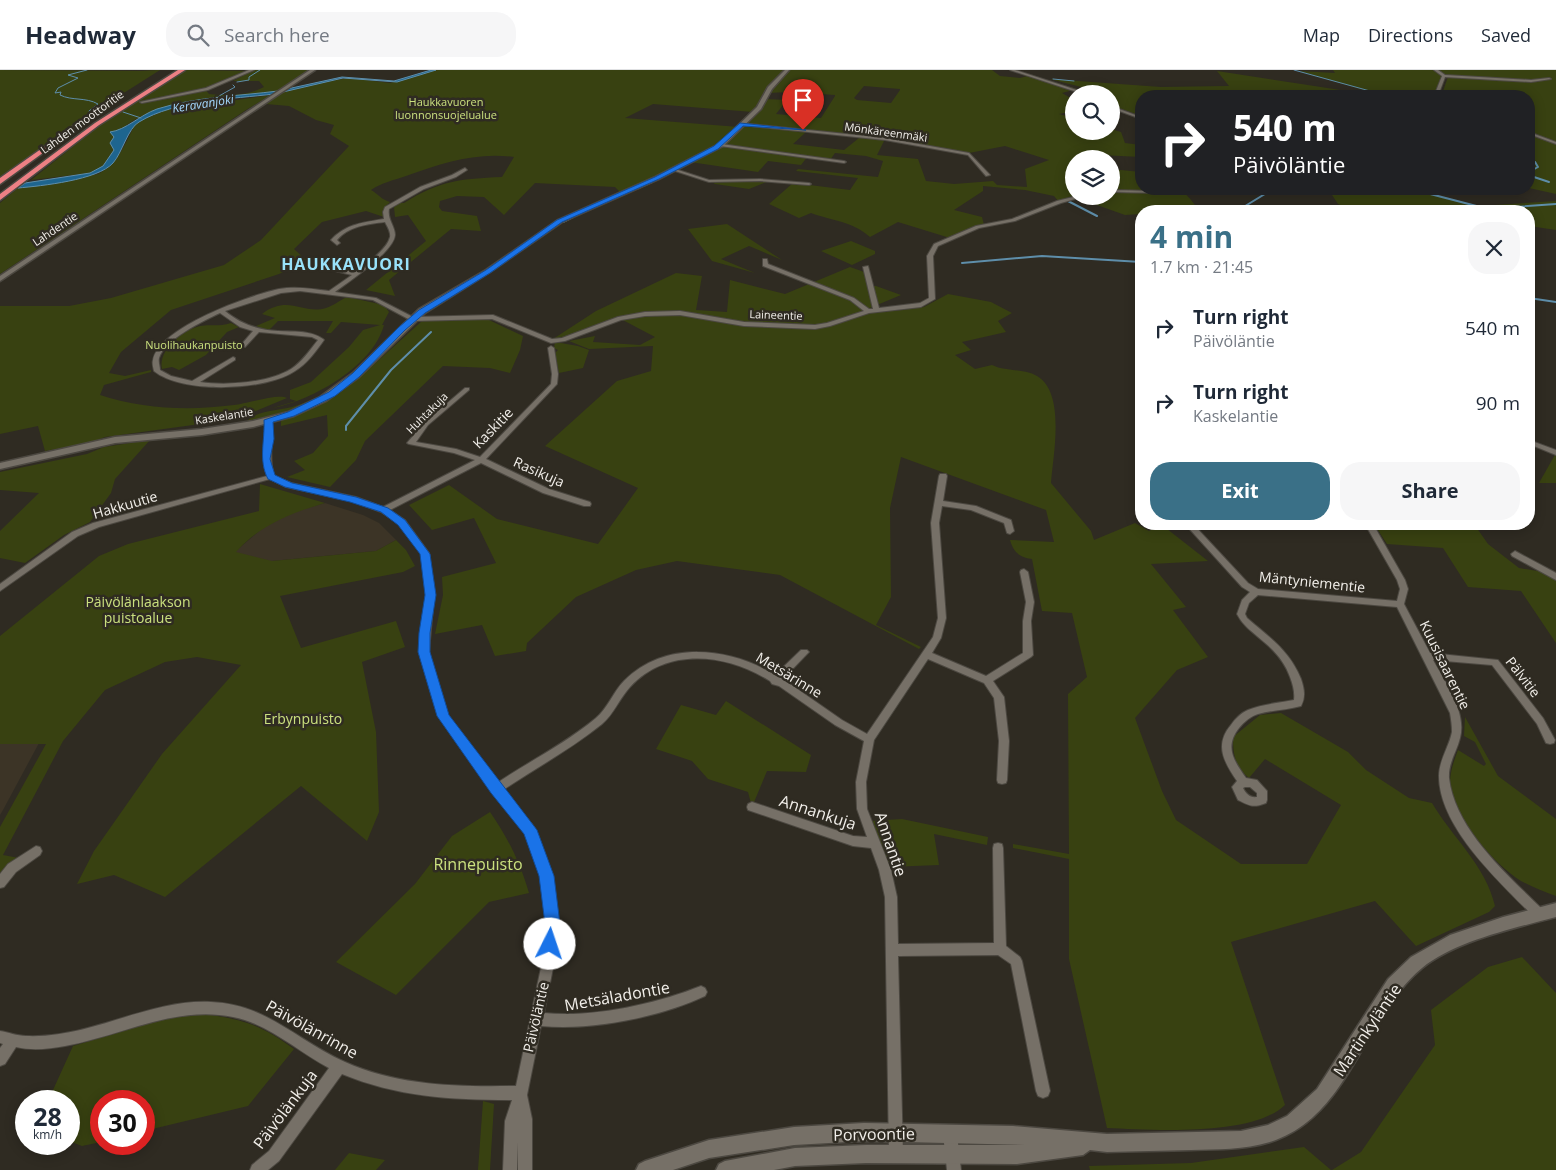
<!DOCTYPE html>
<html lang="en">
<head>
<meta charset="utf-8">
<style>
  body { margin:0; font-family:"Open Sans",sans-serif; background:#f6f6f7; color:#1f2937; height:100vh; display:flex; flex-direction:column; font-size:19px; white-space:nowrap }
  * { box-sizing:border-box; margin:0 }
  p { font-size:16px; color:#747a83 }
  .icon { flex:none; width:28px; height:28px; fill:none; stroke:currentColor; stroke-width:2; stroke-linecap:round; stroke-linejoin:round }
  .map { position:relative; flex:1; overflow:hidden }
  .drawer { position:absolute; left:1135px; top:135px; width:400px; height:325px; display:flex; flex-direction:column; background:#fff; border-radius:20px; box-shadow:0 2px 12px #0003 }
  .drawer>* { flex:none }
  .hud { position:absolute; left:1135px; top:20px; width:400px; height:105px; border-radius:20px; box-shadow:0 2px 12px #0003; background:#202124; color:#fff; overflow:hidden }
  .buttons { position:absolute; left:1065px; top:15px; display:grid; gap:10px }
  .buttons a { display:grid; place-items:center; width:55px; height:55px; border-radius:50%; background:#fff; box-shadow:0 2px 12px #0003; font-size:25px }
  .speed { position:absolute; left:15px; top:1020px; display:flex; gap:10px; font-size:25px; font-weight:700; text-align:center }
  .speed>* { display:grid; place-content:center; width:65px; height:65px; border-radius:50%; background:#fff; box-shadow:0 2px 12px #0003; line-height:1 }
  .speed small { font-size:12px; font-weight:400 }
  .speed .limit { border:8px solid #d22; background:#fff; color:#111 }
  .pin { position:absolute; display:grid; place-items:center; width:42px; height:42px; color:#fff; margin:-51px -21px; border-radius:50% 50% 50% 0; rotate:-45deg; box-shadow:0 0 5px #0007 }
  .pin .icon { rotate:45deg }
  .me { position:absolute; width:55px; margin:-28px; rotate:4deg; stroke-linejoin:round; filter:drop-shadow(0 0 4px #0008) }
  .turn { display:flex; align-items:center; gap:18px; height:105px; padding:0 15px; font-size:22px }
  .turn .icon { width:65px; height:65px; stroke-width:2.5 }
  .turn b { display:block; font-size:35px; line-height:42px }
  .round { display:grid; place-items:center; flex:none; width:52px; height:52px; border-radius:20px; background:#f6f6f7 }
  .head { display:flex; align-items:center; justify-content:space-between; height:85px; padding:0 15px }
  h1 { font-size:30px; font-weight:700; line-height:38px; color:#3a7087 }
  .action { display:flex; gap:10px; margin-top:auto; padding:10px 15px }
  .action a { flex:1; height:58px; border-radius:20px; background:#3a7087; color:#fff; font-size:20px; font-weight:700; line-height:58px; text-align:center }
  .action a+a { background:#f6f6f7; color:#1f2937 }
  ul { padding:0; list-style:none }
  li { display:flex; align-items:center; gap:15px; height:75px; padding:0 15px }
  li div { flex:1 }
  li b { display:block; font-size:19px }
  li em { font-style:normal }
  header { display:flex; align-items:center; gap:30px; box-sizing:border-box; height:70px; padding:0 25px; background:#fff; border-bottom:1px solid #e0e1e3 }
  header strong { font-size:24px }
  nav { display:flex; gap:28px; margin-inline-start:auto; font-size:18px }
  .search { width:350px; height:45px; background:#f6f6f7; display:flex; align-items:center; gap:12px; box-sizing:border-box; padding:0 18px; border-radius:20px; color:#747a83; font-size:19px }
  .map>svg:first-child { display:block }
  .built { fill:#3c3426 }
  .green { fill:#384111; fill-rule:evenodd }
  .water { fill:#1e658f; stroke:#5e8eaa }
  .lines { fill:none; stroke-linecap:round; stroke-linejoin:round }
  .stream-far1 { stroke:#5e8eaa; stroke-width:1 }
  .stream { stroke:#5e8eaa; stroke-width:2 }
  .minor-casing { stroke:#4c4841; stroke-width:2 }
  .tertiary-casing { stroke:#4c4841; stroke-width:3 }
  .secondary-casing { stroke:#4c4841; stroke-width:3 }
  .motorway-casing { stroke:#4c4841; stroke-width:3 }
  .minor { fill:#767067; fill-rule:evenodd }
  .tertiary { fill:#767067; fill-rule:evenodd }
  .secondary { fill:#767067; fill-rule:evenodd }
  .motorway { fill:#ec8084; fill-rule:evenodd }
  .route { fill:#1a73e8; stroke:#114b97 }
  .labels { text-anchor:middle; stroke-width:5; stroke-linejoin:round; paint-order:stroke }
  .far-park-label { font-size:11px; fill:#cae07e; stroke:#2f2b22 }
  .far-street-label { font-size:11px; fill:#f2efea; stroke:#2f2b22 }
  .far-water-label { font-size:12px; font-style:italic; fill:#a4d8fe; stroke:#2f2b22 }
  .street-label { font-size:14px; fill:#f2efea; stroke:#2f2b22 }
  .park-label { font-size:14px; fill:#cae07e; stroke:#2f2b22 }
  .far-district-label { font-size:16px; font-weight:bold; letter-spacing:1px; fill:#99e2fa; stroke:#2f2b22 }
  .near-street-label { font-size:16px; fill:#f2efea; stroke:#2f2b22 }
  .near-park-label { font-size:16px; fill:#cae07e; stroke:#2f2b22 }
</style>
</head>
<body>
<header>
<strong>Headway</strong>
<div class="search"><svg class="icon" aria-label="search" viewBox="0 0 24 24"><circle cx="10" cy="10" r="6"/><path d="M15 15l6 6"/></svg>Search here</div>
<nav><a>Map</a><a>Directions</a><a>Saved</a></nav>
</header>
<div class="map">
<svg width="1556" height="1100" viewBox="0 0 1556 1100">
  <rect width="100%" height="100%" fill="#2f2b22"/>
  <g class="built">
    <path d="M325 433 363 445 379 453 396 470 376 481 272 491 202 510 264 457 292 442Z"/>
    <path d="M39 673 3 740 0 745V674Z"/>
  </g>
  <g class="green">
    <path d="M0 0 141 1 160 0 97 40 0 108Z"/>
    <path d="M185 0 249 1 205 19 209 24C227 26 247 26 264 17L259 11H233L254 0H310C300 7 289 17 278 21 269 24 257 24 247 25 204 31 136 32 110 73L114 80 103 96 90 103 31 110 104 52Z"/>
    <path d="M436 0H992L1000 6 1020 8 1031 5 1077 19 1062 23 1074 30V41L1059 44 1074 48V61H1111V59L1121 62 1125 73 1141 75V87L1100 85 1101 89H1074V126H1084L1059 132 1054 126 1025 120 983 116V121L954 140 982 147 984 155 950 168 898 152 870 167C852 151 833 151 811 143L799 148 769 134 793 113 850 120 858 108 796 101 798 99 878 107 883 91 866 86 835 83 830 90 808 86 801 95 768 91 758 102 690 92 621 123 615 117 535 113 504 145 484 127 457 126 440 131 439 137 442 141 477 146 481 161 451 159 389 210 395 226 366 220 426 171 408 145 395 147 394 137 399 133H404C441 110 460 109 502 107L514 87C475 82 443 93 406 106 394 110 381 113 371 120 378 124 382 130 390 132L384 138V147L366 141 322 152 294 179 305 189 326 188 325 189 304 190 297 196 279 204 171 240 121 282 109 303 125 306 151 300V302L104 315 100 325C143 339 189 341 234 335 245 334 279 323 287 328L237 349 105 367 90 373 45 381 38 356 0 364V236H69L111 228 224 195 261 170 349 76 330 64 334 55 316 50 289 36 266 34 283 22 330 11 349 8 390 13ZM864 16 900 19V20L891 33 857 30 854 28ZM790 22 835 25V26L821 48 776 44 787 30 765 29 767 23ZM653 34 753 42 739 57 625 48ZM806 62 858 67 859 68 844 80 793 74ZM885 69 969 83 1005 76 1049 90 1025 99 1027 117 997 115 993 111 954 114 926 111 918 89 877 85Z"/>
    <path d="M1333 0H1556V124L1529 118V26H1445L1442 24 1448 7 1444 6 1436 26H1384L1299 1 1335 3Z"/>
    <path d="M1217 1 1380 26H1141V46L1111 35V24H1094L1089 19 1050 9 1161 17 1229 16Z"/>
    <path d="M271 25 246 40 0 204V133L18 118 98 104C117 94 127 72 135 53L166 40Z"/>
    <path d="M1111 99 1141 102V119C1175 119 1179 111 1199 141H1141V144L1125 145 1080 129 1091 126H1111Z"/>
    <path d="M769 111 749 119 715 114 712 112Z"/>
    <path d="M1328 119H1411L1479 136 1556 131V160L1529 156V141H1354L1338 134Z"/>
    <path d="M727 154 782 190 749 176 721 189 755 203 712 191 688 159Z"/>
    <path d="M851 171 875 181V184L852 195 821 181Z"/>
    <path d="M850 197 867 203 869 216H876L901 225 865 240 894 241 924 237 948 224 991 232 1012 243 998 251 1006 262 962 272 971 280 955 285 975 299 992 295C1006 302 1023 298 1037 306 1066 323 1053 385 1051 413L1091 461 1094 470 1135 453 1149 461 1162 455 1208 491 1151 494 1186 537 1173 540 1208 587 1177 600 1135 648 1162 721 1176 750 1241 794H1307L1341 735 1265 689 1249 708C1235 697 1233 684 1233 667L1260 645 1281 643 1348 682 1366 700 1409 728 1432 733C1452 767 1486 796 1495 836L1489 842 1416 876 1375 831 1231 872 1285 1035C1252 1067 1152 1060 1107 1058L1069 889V789L1013 778V774L1069 784 1068 624 1087 607 1072 543 1042 541 1032 489C1020 488 1013 482 1010 470L1054 472 1046 440 901 387 890 438 891 527 876 555 921 577 919 579 780 505 677 491 636 500 576 527 527 573 526 581 495 586 482 555 435 564 443 525 442 507 496 493 474 448 432 460 409 435 449 415 497 449 598 474 638 418 545 376 617 311 651 301 653 276 589 279 569 271 595 266 593 272 640 275 655 267 617 247 579 264 553 269 596 241 676 203 702 206 696 240 727 242 730 210 785 224Z"/>
    <path d="M347 227 384 235 389 242 382 255H384C373 296 313 330 273 338L296 331 290 329V320L311 312 349 277 363 260 380 255 341 252 331 263H326L333 251H278L268 261 256 256 275 248 262 244C289 224 302 245 326 238 333 236 340 230 347 227Z"/>
    <path d="M478 248 489 250 523 266 520 280 510 303 490 298 443 296 365 371 356 390 330 417 287 407 305 400 294 391 313 383 328 366 327 345 281 356V349L318 336 338 324 360 307 422 251Z"/>
    <path d="M231 253 239 257 227 262 206 285 179 300 172 297 162 299C158 280 182 260 200 256 210 254 218 257 231 253Z"/>
    <path d="M555 272 578 276 589 280 583 298 559 303 555 283 558 280 554 278Z"/>
    <path d="M365 290 368 291C336 326 292 342 247 351 259 339 282 341 298 335 324 327 347 310 365 290Z"/>
    <path d="M150 370 115 409 111 423 90 452 64 465 25 493 0 488V461L39 423 0 420V402L87 384 104 377Z"/>
    <path d="M1556 383V413H1539Z"/>
    <path d="M260 414 325 433C291 443 260 455 236 482L272 491 376 481 396 470 406 480 415 496 403 502 280 526 301 578 396 551 405 577 362 592 376 662 379 742 367 771 301 716 165 827 114 805 77 814 94 781 162 684 241 595 197 587 165 592 105 620 63 671 3 785 19 788 0 803V757L46 674H0V566L99 486 128 474 259 441Z"/>
    <path d="M1374 454H1474L1488 474 1519 498 1556 504V573L1521 521 1468 517 1443 478 1387 474Z"/>
    <path d="M726 631 811 685 806 702 767 701 752 737 748 722 708 709 692 691 656 679 681 635 716 645Z"/>
    <path d="M1465 647 1498 706 1556 749V826C1544 822 1532 817 1521 811 1494 794 1452 746 1450 713 1450 701 1454 691 1458 680L1484 696 1486 694 1475 672 1464 666Z"/>
    <path d="M490 742C508 768 520 792 529 823L489 832 396 925 336 892 415 814 452 766Z"/>
    <path d="M902 749 988 767 987 775 934 764 939 795 889 797 871 751Z"/>
    <path d="M1522 887 1556 923V1100H1332L1361 1082 1435 975 1431 940 1488 897Z"/>
    <path d="M205 944C245 950 261 955 294 979L248 1036 144 1061V1031H101V1072L82 1076 69 1071V1031H48L73 976 177 945Z"/>
    <path d="M483 1031 494 1034 490 1100H478Z"/>
    <path d="M1304 1077 1331 1100H1090L1089 1096 1191 1093Z"/>
    <path d="M349 1083 385 1090 376 1100H335Z"/>
  </g>
  <g class="water">
    <path d="M431 0H436L397 12 343 8 283 22 287 19 342 7 394 11Z"/>
    <path d="M278 21 274 24C233 29 175 30 139 52 128 58 122 83 113 93 98 110 41 116 18 118L25 113 90 103 103 96 114 80 110 73 114 67 110 62C126 60 140 45 157 39 195 27 239 26 278 21Z"/>
  </g>
  <g class="lines">
    <g class="stream-far1">
      <path d="M87 0 68 5 78 8 58 18 55 23 61 22 60 25C72 31 86 27 98 34L89 41"/>
      <path d="M1294 0 1388 26"/>
      <path d="M1053 9 1074 11"/>
      <path d="M237 12 249 10V7L260 0"/>
      <path d="M218 30 219 26 235 17 233 15"/>
      <path d="M123 42 141 48"/>
      <path d="M1529 84 1536 93"/>
    </g>
    <g class="stream">
      <path d="M1529 102 1538 97 1535 92"/>
      <path d="M1529 103 1531 106 1549 112"/>
      <path d="M636 119 652 112"/>
      <path d="M1238 119 1267 122"/>
      <path d="M1411 119 1488 139 1556 134"/>
      <path d="M1068 131 1097 146"/>
      <path d="M1237 141 1273 119"/>
      <path d="M563 152 573 147"/>
      <path d="M962 193 1042 186 1141 192"/>
      <path d="M1529 228 1556 232"/>
      <path d="M346 360V356L391 300 431 262"/>
    </g>
    <defs>
      <g id="minor">
        <path d="M249 0H254L208 20 142 33 140 32 206 18Z"/>
        <path d="M1010 0H1015L1089 24H1083Z"/>
        <path d="M1434 0H1438L1445 5 1531 10 1549 8 1551 9 1531 12 1445 7 1438 26H1434L1442 6Z"/>
        <path d="M1111 36 1141 47V49L1111 38Z"/>
        <path d="M741 53 885 68 969 83 990 105 986 106 968 85 885 70 740 55Z"/>
        <path d="M1529 62 1556 72V74L1529 64Z"/>
        <path d="M721 74 844 91 846 92 844 93 720 76Z"/>
        <path d="M465 98 467 100 456 107 424 119 389 139C387 149 395 156 395 165 394 182 348 212 335 222L376 228 413 247 493 245 552 269 562 268 618 247 645 242 680 241 744 252 815 255 827 253 864 241 850 230 763 196V189H767L768 194 854 228 869 239H873L863 197 868 196 879 238 920 233 929 228 927 186 934 174 976 156 1012 149 1057 131 1077 126H1086L1061 133 1015 151 979 158 938 176 933 186 935 229 921 237 869 243 830 256 815 259 744 256 680 245 645 246 621 250 565 271 551 273 492 249 412 251 373 230 300 221 281 223 225 241C241 254 257 260 278 261 293 262 310 260 323 269L324 270C316 281 307 294 295 301 266 321 182 324 154 301 153 297 152 293 153 290 159 257 251 225 279 219 296 216 312 219 329 221L352 205 335 201V199L355 202C365 195 387 180 390 167 391 162 387 156 385 152 368 154 349 156 337 170L340 173 337 175 331 170C345 154 365 152 384 149L383 142 385 137 420 117 452 105ZM220 243 240 257 253 261 241 275V277H245L259 262 312 267 318 270C310 280 302 292 291 299 268 313 226 316 200 312L235 290V288L233 287 192 311 171 306 160 300C160 296 158 292 159 288 165 269 203 251 220 243Z"/>
        <path d="M672 98 709 110 760 109 809 113 811 114 809 115 760 111 709 112 672 100Z"/>
        <path d="M1157 119H1161L1156 123 1111 122V120L1155 121Z"/>
        <path d="M551 276 554 278 558 304 557 314 486 389 549 419 590 432 591 434 590 436H584L543 423 481 393 390 440 405 450 429 483 434 525 429 582 447 645 497 713C530 691 566 673 596 648 608 638 613 622 624 611 665 570 729 577 775 605L801 580H807L809 582 807 584 783 609 842 650 867 664 933 567 938 548 931 453 939 406 940 404H946L947 406 943 431 976 436 1011 450 1014 461 1010 464 1007 463 1004 453 971 440 942 436 939 453 946 548 941 568 932 583 986 606 1023 583V551L1026 532 1020 502 1021 500 1024 499 1028 502 1034 532 1031 551 1033 585 1031 587 993 611 1004 627 1009 671 1007 710 1006 713 1002 714 998 713 997 710 999 671 994 628 984 613 928 589 874 670 866 712 867 739 891 800 897 827 898 874 994 873 993 778 994 774 998 773 1002 774 1003 778 1006 876 1020 887 1022 891 1050 1021 1048 1026 1043 1028 1038 1026 1036 1021 1011 894 998 885 898 886 903 1084 901 1089 896 1091 891 1089 889 1084 885 827 879 800 871 778 853 776 748 740 747 737 748 734 752 732 853 766 867 767 857 739 856 712 864 671 835 655 779 616 772 614 770 611C727 584 668 576 630 617 619 629 614 644 602 654 571 679 536 698 503 720L534 757 553 806 558 854 554 893 544 943C592 948 656 934 701 916L705 918 707 922 705 926C660 947 592 961 541 956L527 1025 532 1049V1100H518V1072L517 1100H503L505 1051 512 1030C451 1030 398 1027 342 1004L279 1091 268 1100H250L252 1095 269 1081 329 998C297 981 269 954 233 947 175 935 121 966 65 976 49 979 32 981 16 977L5 994 0 996V978L3 974 0 973V961C8 962 17 966 26 966 90 969 148 929 211 932 267 934 297 971 345 992 399 1016 458 1017 516 1016L542 893 546 854 541 806 526 763 492 722 438 646 419 582 426 525 421 483 399 454 381 442 351 431 286 417 270 409 99 457 78 466 0 521V514L72 462 93 453 267 406C260 388 267 369 265 350L268 348 271 350C274 369 268 388 274 406L291 413 356 427 383 437 475 390 454 383 409 374 407 373 424 353 465 318H469V320L428 355 416 372 456 379 480 387 551 314 552 304 548 278Z"/>
        <path d="M1529 370 1556 380V385L1529 374Z"/>
        <path d="M1185 454H1193L1248 513 1258 519 1397 531 1400 519 1397 510 1365 454H1373L1405 510 1408 519 1404 534 1430 583 1498 590 1543 648 1555 670 1554 673 1550 674 1546 673 1537 654 1492 595 1433 590C1445 612 1467 642 1460 668 1457 681 1448 693 1449 708 1455 760 1508 805 1543 840L1545 844 1543 848 1539 850 1535 848C1501 813 1439 758 1439 706 1439 690 1449 677 1452 662 1452 655 1451 649 1450 643L1397 537 1258 525 1249 533 1245 544 1247 548C1270 568 1289 580 1301 609 1304 618 1306 627 1301 636 1287 640 1272 640 1258 644 1251 646 1244 652 1239 658 1224 677 1234 691 1246 708L1257 710 1267 721V730L1266 733C1253 738 1250 736 1238 730L1232 717 1237 711C1224 692 1214 675 1231 655 1235 649 1241 643 1248 640 1262 634 1279 633 1294 630 1295 622 1293 615 1290 607 1285 593 1276 582 1264 572 1254 563 1243 556 1237 544L1242 530 1250 522 1242 517ZM1245 717H1250L1257 723V727C1250 728 1246 724 1243 718Z"/>
        <path d="M1515 481 1556 503V510L1512 486 1511 484Z"/>
        <path d="M36 776 40 777 42 781 40 785 16 802 4 817 0 818V804L8 794Z"/>
        <path d="M950 1057 955 1059 957 1064 961 1100H947L943 1064 945 1059Z"/>
      </g>
      <g id="tertiary">
        <path d="M785 0H789L772 19 761 39 723 76 659 109 562 152 490 202 425 243 359 307 326 331 294 346 253 357 202 365 115 373 0 399V393L115 367 202 359 253 351 288 342 320 327 353 303 419 239 486 200 558 150 655 107 719 74 757 37 768 17Z"/>
        <path d="M1556 833V847C1515 858 1455 871 1422 898 1362 948 1350 1047 1270 1072 1244 1080 1217 1079 1191 1080 1163 1081 1135 1081 1107 1082L1090 1080 1083 1085 1017 1094 866 1093 795 1096 774 1100H716L719 1094 725 1091 795 1078 866 1075H1025L864 1071 794 1075 709 1088 673 1100H636L639 1094 645 1091 709 1070 794 1057 864 1053 1013 1056 1107 1064 1241 1061 1268 1055 1287 1046 1317 1019 1388 909 1411 887 1450 865 1503 847Z"/>
      </g>
      <path id="secondary" d="M310 0H315L0 211V206Z"/>
      <g id="motorway">
        <path d="M178 0H185L99 55 0 130V124L95 53Z"/>
        <path d="M75 55 80 56 0 114V108Z"/>
      </g>
    </defs>
    <use href="#minor" class="minor-casing"/>
    <use href="#tertiary" class="tertiary-casing"/>
    <use href="#secondary" class="secondary-casing"/>
    <use href="#motorway" class="motorway-casing"/>
    <use href="#minor" class="minor"/>
    <use href="#tertiary" class="tertiary"/>
    <use href="#secondary" class="secondary"/>
    <use href="#motorway" class="motorway"/>
  </g>
  <path class="route" d="M740 53 806 60 743 56 718 79 659 109 562 152 490 203 425 243 405 260 359 307 335 326 294 346 273 352 274 369 270 389 275 405 292 413 356 427 388 438 405 450 430 484 436 525 430 563V582L449 645 537 760 554 806 560 854 556 879 550 881 545 879 543 874 545 854 539 806 524 764 491 723 437 646 418 582 419 563 425 525 420 484 398 455 381 442 350 432 285 417 268 409C258 390 265 371 264 350L288 342 329 322 353 303 399 257 419 240 486 200 557 150 655 107 714 76Z"/>
  <g class="labels">
    <g class="far-park-label">
      <text x="446" y="36">Haukkavuoren<tspan x="446" dy="13">luonnonsuojelualue</tspan></text>
      <text x="194" y="279">Nuolihaukanpuisto</text>
    </g>
    <g class="far-street-label">
      <text transform="translate(82 52) rotate(-36)" y="4">Lahden moottoritie</text>
      <text transform="translate(886 62) rotate(8)" y="4">Mönkäreenmäki</text>
      <text transform="translate(55 159) rotate(-34)" y="4">Lahdentie</text>
      <text transform="translate(776 245) rotate(2)" y="4">Laineentie</text>
      <text transform="translate(427 343) rotate(-45)" y="4">Huhtakuja</text>
      <text transform="translate(224 346) rotate(-9)" y="4">Kaskelantie</text>
    </g>
    <g class="far-water-label">
      <text transform="translate(203 34) rotate(-9)" y="4">Keravanjoki</text>
    </g>
    <g class="street-label">
      <text transform="translate(493 358) rotate(-46)" y="5">Kaskitie</text>
      <text transform="translate(539 402) rotate(24)" y="5">Rasikuja</text>
      <text transform="translate(125 435) rotate(-16)" y="5">Hakkuutie</text>
      <text transform="translate(1312 512) rotate(6)" y="5">Mäntyniementie</text>
      <text transform="translate(1445 595) rotate(64)" y="5">Kuusisaarentie</text>
      <text transform="translate(789 605) rotate(31)" y="5">Metsärinne</text>
      <text transform="translate(1523 607) rotate(52)" y="5">Pälvitie</text>
      <text transform="translate(536 947) rotate(-77)" y="5">Päivöläntie</text>
    </g>
    <g class="park-label">
      <text x="138" y="537">Päivölänlaakson<tspan x="138" dy="16">puistoalue</tspan></text>
      <text x="303" y="654">Erbynpuisto</text>
    </g>
    <g class="far-district-label">
      <text x="346" y="200">HAUKKAVUORI</text>
    </g>
    <g class="near-street-label">
      <text transform="translate(818 742) rotate(18)" y="6">Annankuja</text>
      <text transform="translate(891 774) rotate(71)" y="6">Annantie</text>
      <text transform="translate(617 926) rotate(-10)" y="6">Metsäladontie</text>
      <text transform="translate(312 959) rotate(29)" y="6">Päivölänrinne</text>
      <text transform="translate(1367 960) rotate(-56)" y="6">Martinkyläntie</text>
      <text transform="translate(285 1039) rotate(-53)" y="6">Päivölänkuja</text>
      <text transform="translate(874 1064) rotate(-1)" y="6">Porvoontie</text>
    </g>
    <g class="near-park-label">
      <text x="478" y="800">Rinnepuisto</text>
    </g>
  </g>
</svg>
<div class="buttons">
<a><svg class="icon" aria-label="search" viewBox="0 0 24 24"><circle cx="10" cy="10" r="6"/><path d="M15 15l6 6"/></svg></a>
<a><svg class="icon" aria-label="layers" viewBox="0 0 24 24"><path d="M12 4l9 5-9 5-9-5zM3 14l9 5 9-5"/></svg></a>
</div>
<div class="speed"><div>28<small>km/h</small></div><div class="limit">30</div></div>
<div class="pin" style="left:803px;top:60px;background:#d93025"><svg class="icon" aria-label="arrive" viewBox="0 0 24 24"><path d="M6 21V4h12l-3 4 3 4H6"/></svg></div>
<svg class="me" style="left:550px;top:874px" viewBox="-20 -20 40 40"><circle r="19" fill="#fff"/><path d="M0-13L10 11 0 6-10 11z" fill="#1a73e8"/></svg>
<div class="hud">
<div class="turn"><svg class="icon" aria-label="right" viewBox="0 0 24 24"><path d="M7 20v-9h11M14 6l5 5-5 5"/></svg><div><b>540 m</b>Päivöläntie</div></div>
</div>
<section class="drawer">
<div class="head"><div><h1>4 min</h1><p>1.7 km · 21:45</p></div><a class="round"><svg class="icon" aria-label="close" viewBox="0 0 24 24"><path d="M6 6l12 12M18 6L6 18"/></svg></a></div>
<ul>
<li><svg class="icon" aria-label="right" viewBox="0 0 24 24"><path d="M7 20v-9h11M14 6l5 5-5 5"/></svg><div><b>Turn right</b><p>Päivöläntie</p></div><em>540 m</em></li>
<li><svg class="icon" aria-label="right" viewBox="0 0 24 24"><path d="M7 20v-9h11M14 6l5 5-5 5"/></svg><div><b>Turn right</b><p>Kaskelantie</p></div><em>90 m</em></li>
</ul>
<div class="action"><a>Exit</a><a>Share</a></div>
</section>
</div>
</body>
</html>
